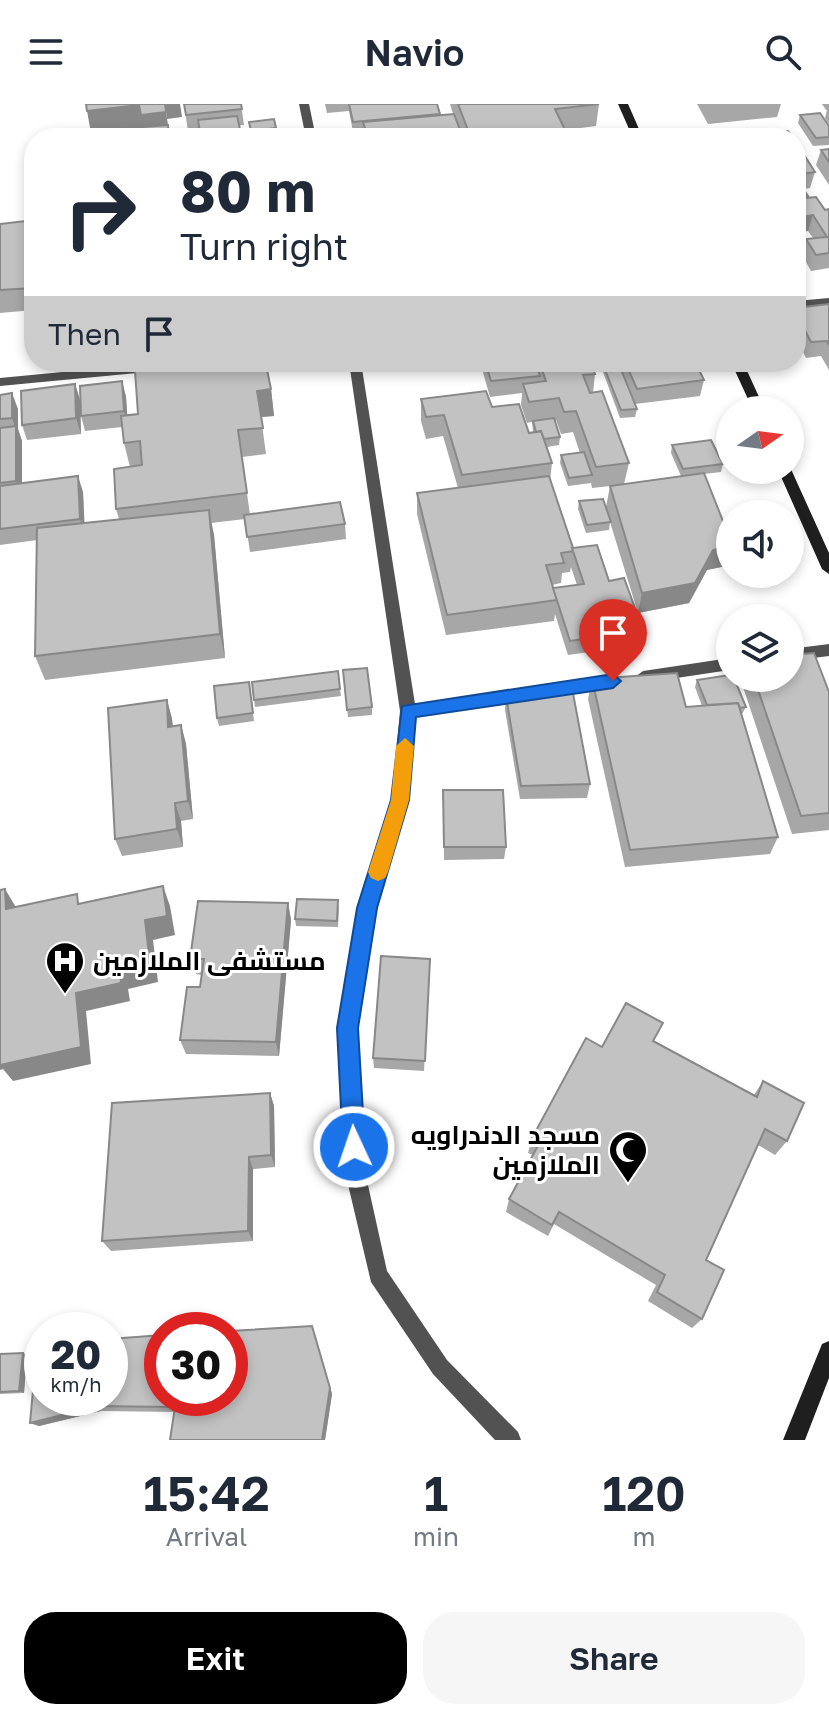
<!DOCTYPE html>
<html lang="en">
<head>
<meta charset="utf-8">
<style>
  body { margin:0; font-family:"Golos Text",Cairo,sans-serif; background:#f6f6f7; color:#1f2937; height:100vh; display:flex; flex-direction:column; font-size:30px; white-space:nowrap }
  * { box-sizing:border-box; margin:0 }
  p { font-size:26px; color:#747a83 }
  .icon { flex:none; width:44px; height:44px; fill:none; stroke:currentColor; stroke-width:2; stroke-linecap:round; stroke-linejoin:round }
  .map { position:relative; height:1336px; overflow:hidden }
  .details { display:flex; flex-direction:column; background:#fff; flex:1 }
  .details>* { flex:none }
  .top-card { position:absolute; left:24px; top:24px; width:782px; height:244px; border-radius:32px; box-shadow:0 4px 12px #0003; background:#fff; color:#1f2937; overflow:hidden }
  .needle { width:52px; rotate:76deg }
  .buttons { position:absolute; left:716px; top:292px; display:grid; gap:16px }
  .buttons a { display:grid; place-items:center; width:88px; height:88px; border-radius:50%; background:#fff; box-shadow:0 4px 12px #0003; font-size:40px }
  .speed { position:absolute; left:24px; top:1208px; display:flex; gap:16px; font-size:40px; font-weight:700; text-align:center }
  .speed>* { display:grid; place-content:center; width:104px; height:104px; border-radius:50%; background:#fff; box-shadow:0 4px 12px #0003; line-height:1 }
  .speed small { font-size:20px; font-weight:400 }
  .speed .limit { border:12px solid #d22; background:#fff; color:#111 }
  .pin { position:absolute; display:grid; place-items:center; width:68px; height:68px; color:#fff; margin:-82px -34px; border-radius:50% 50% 50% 0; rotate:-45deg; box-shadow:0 0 8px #0007 }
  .pin .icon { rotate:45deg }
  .me { position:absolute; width:88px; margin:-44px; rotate:357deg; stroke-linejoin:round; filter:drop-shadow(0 0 6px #0008) }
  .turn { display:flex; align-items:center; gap:28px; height:168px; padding:0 24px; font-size:36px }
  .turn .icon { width:104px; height:104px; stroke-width:2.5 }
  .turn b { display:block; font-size:56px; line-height:68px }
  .then { display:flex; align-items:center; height:76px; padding:0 24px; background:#0003; gap:16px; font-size:30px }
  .eta { display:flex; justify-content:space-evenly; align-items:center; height:136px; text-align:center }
  .eta b { font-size:48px; font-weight:600; line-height:56px }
  .primary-button { display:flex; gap:16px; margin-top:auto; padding:16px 24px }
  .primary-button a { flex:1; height:92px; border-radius:32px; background:#000; color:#fff; font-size:32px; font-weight:600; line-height:92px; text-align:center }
  .primary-button a+a { background:#f6f6f7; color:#1f2937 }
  header { display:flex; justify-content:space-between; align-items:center; height:104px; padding:0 24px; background:#fff; font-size:36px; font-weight:600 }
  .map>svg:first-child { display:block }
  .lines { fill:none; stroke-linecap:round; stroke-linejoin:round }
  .street { fill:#525252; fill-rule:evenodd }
  .secondary { fill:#1f1f1f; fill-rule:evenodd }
  .wall { fill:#a7a7a7; fill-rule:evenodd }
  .shaded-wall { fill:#888 }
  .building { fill:#c2c2c2; stroke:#888; stroke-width:2 }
  .route { fill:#1a73e8; stroke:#114b97; stroke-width:2 }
  .slow { fill:#f59e0b }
  .labels { text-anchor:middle; stroke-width:6; stroke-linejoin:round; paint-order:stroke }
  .poi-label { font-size:26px; font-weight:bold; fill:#000; stroke:#fff; text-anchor:start }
</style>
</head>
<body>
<header><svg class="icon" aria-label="menu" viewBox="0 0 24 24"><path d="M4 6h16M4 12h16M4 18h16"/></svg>Navio<svg class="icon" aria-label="search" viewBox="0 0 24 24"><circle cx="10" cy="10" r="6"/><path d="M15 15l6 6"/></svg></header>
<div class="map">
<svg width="829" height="1336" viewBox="0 0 829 1336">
  <rect width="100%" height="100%" fill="#fff"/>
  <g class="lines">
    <g class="street">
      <path d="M299 0H309L316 34H306Z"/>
      <path d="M829 194V202L796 205V197Z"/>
      <path d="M167 258H217L211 262 0 282V274Z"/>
      <path d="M349 258H361L415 600 612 571 620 577 612 583 415 612 408 696 376 804 356 924 366 1072 387 1167 447 1256 518 1328 521 1336H495L433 1270 371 1178 346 1072 338 924 358 804 392 696 400 607Z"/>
      <path d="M829 540V552L790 557V545Z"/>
      <path d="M730 554V566L643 579 635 573 643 567Z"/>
    </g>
    <g class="secondary">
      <path d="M618 0H628L643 34H633Z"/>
      <path d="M731 258H743L765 306H753Z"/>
      <path d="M790 363 829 449V470L822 465 778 366H790Z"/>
      <path d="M829 1237V1274L805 1336H783L822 1240Z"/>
    </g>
  </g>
  <g class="wall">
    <path d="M184 0H241L244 21 188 27Z"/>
    <path d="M325 0H437L440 11 453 10 450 0H599L596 22 565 26 567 34H364V33H354L349 7 327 9Z"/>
    <path d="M697 0H781L777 13 708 20Z"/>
    <path d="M822 0H829V20L825 14 827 6H826Z"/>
    <path d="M800 11 829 22V41L813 42 798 19Z"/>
    <path d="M249 18 276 24 277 32 252 34Z"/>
    <path d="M796 43 815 68 810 84 803 85 807 94 825 106 829 105V164L811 167 802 151 806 135 813 134 808 127 796 128Z"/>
    <path d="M829 45V81L816 61 821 46Z"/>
    <path d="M34 116V206L0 209V120Z"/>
    <path d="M829 200V266L821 252 806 254 796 234V204Z"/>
    <path d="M480 258H695L704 276 700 292 635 300 637 305 635 313 620 314 600 260 592 261 595 270 593 289 629 359 624 380 681 372 671 349 672 341 723 360 721 368 704 370 726 462 707 466 689 499 638 509 610 418 609 426 586 429 578 405 579 397 606 403 610 382 592 384 591 379 568 382 560 359 561 351 580 349 573 328 561 330 556 316H554L560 333 559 341 547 343 552 359 550 377 572 444 609 477 643 526 639 541 568 551 555 510 554 517 446 531 417 410V389L458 384 443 332 426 335 421 317V295L492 303 529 329 533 328 532 318 527 319 521 301 522 289 490 293ZM571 463 577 481 553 485 552 481 561 479 562 469 570 468Z"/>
    <path d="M229 266 271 285 274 312 261 313 266 350 242 353 250 411 345 420 346 435 250 448 245 415 211 419 214 431 225 554 45 576 35 552 37 436 0 441V291L18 305V325L22 337V379L83 388 84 419 119 415 116 405 130 363 124 339 122 323 85 327 81 312 122 277 126 293 127 311 138 310Z"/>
    <path d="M75 280 80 296 81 330 27 336 22 321Z"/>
    <path d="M343 566 372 603V611L348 613Z"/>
    <path d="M740 574H790L829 588V726L792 730Z"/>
    <path d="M592 575 686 603 702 602 695 583 697 576 746 603 742 610 778 733 770 750 625 763 588 595Z"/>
    <path d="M249 578 254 617 219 622 217 614Z"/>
    <path d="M252 578 340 585 341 592 255 603Z"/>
    <path d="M506 592 590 680 587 694 520 695 505 606Z"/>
    <path d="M167 596 172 615 173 622 181 621 186 640 193 715 181 717 183 743 122 752 115 735Z"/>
    <path d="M443 686 506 743 504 755 444 756Z"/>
    <path d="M288 799 291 816 279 952 186 950 180 936 200 883 202 871 196 870 190 855Z"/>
    <path d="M339 802 338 823 296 822 295 815Z"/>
    <path d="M430 855 424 967 374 964 373 954Z"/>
    <path d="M654 937 754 991 763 977 787 1037 775 1051 758 1041 706 1156 702 1215 692 1224 648 1197 656 1181 554 1120 548 1132 506 1108 509 1095 533 1051 528 1049 532 1034 602 943Z"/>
    <path d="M270 989 274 1002 275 1063 253 1065V1137L111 1147 102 1137Z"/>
    <path d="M315 1230 332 1290 325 1336H170L175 1308 101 1307 39 1322 30 1319Z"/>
    <path d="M0 1250 27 1251 24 1289 0 1290Z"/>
  </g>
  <g class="shaded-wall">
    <path d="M139 0 166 8 170 34 91 29 87 7Z"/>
    <path d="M165 0H180L182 13 167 15Z"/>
    <path d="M813 111 808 127 796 128 801 113Z"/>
    <path d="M122 277 126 293 128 322 124 307Z"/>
    <path d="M75 280 80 296 81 330 76 314Z"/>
    <path d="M271 285 274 312 260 313 257 287Z"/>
    <path d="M12 289 18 305V325L22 337V393L16 377V326L12 314Z"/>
    <path d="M78 372 83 388 85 430 80 415Z"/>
    <path d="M209 406 214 431 225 554 220 530Z"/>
    <path d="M730 442V450L726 462 707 466 689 499 638 509 642 489 713 446Z"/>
    <path d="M167 596 172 615 174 642 168 623Z"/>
    <path d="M181 621 186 640 193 715 188 697Z"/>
    <path d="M175 699 181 717 183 743 177 725Z"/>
    <path d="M163 782 170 802 175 831 153 836 158 878 128 885 130 897 86 907 91 960 13 977 3 965 0 966V948L76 889 120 867Z"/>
    <path d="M5 785 17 805H6Z"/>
    <path d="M288 799 291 816 279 952 276 938Z"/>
    <path d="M270 989 274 1002 275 1063 271 1051Z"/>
    <path d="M249 1053 253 1065V1137L248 1127Z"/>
    <path d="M312 1222 332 1290 325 1336H322Z"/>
    <path d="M23 1249 27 1251 24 1289 19 1287Z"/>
    <path d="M94 1303 101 1307 39 1322 30 1319Z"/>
  </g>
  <g class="building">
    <path d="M86 0H165L166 8 141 11 139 1 87 7Z"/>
    <path d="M184 0H241L242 5 186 11Z"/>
    <path d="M349 0H437L440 10 353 18Z"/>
    <path d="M458 0H599L555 5 568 32 545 34H471Z"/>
    <path d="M820 9 829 22V33L816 34 800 11Z"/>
    <path d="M454 10 463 34H368L363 18Z"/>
    <path d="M237 12 242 34H201L198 16Z"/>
    <path d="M274 15 276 24 251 27 249 18Z"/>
    <path d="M168 21 169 34H71V29Z"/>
    <path d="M788 27 793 34H769L767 30Z"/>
    <path d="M796 43H799L815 68 796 71Z"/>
    <path d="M829 45V58L821 46Z"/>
    <path d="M796 74 808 92 796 94Z"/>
    <path d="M816 93 825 106 829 105V149L816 151 806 135 827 133 813 111 801 113 796 105V95Z"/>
    <path d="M34 116V184L0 186V120Z"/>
    <path d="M829 200V241L827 237 811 238 796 209V204Z"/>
    <path d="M212 258H228L229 266 266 261 271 285 257 287 263 324 238 326 247 389 116 405 114 365 142 361 140 337 124 339 121 312 138 310 135 267Z"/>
    <path d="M485 258H535L540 272 491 277Z"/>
    <path d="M539 258H591L595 270 583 271 590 289 602 287 629 359 596 363 576 307 564 308 559 294 529 298 523 280 546 277Z"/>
    <path d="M602 258H618L637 305 621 306Z"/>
    <path d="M625 258H695L704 276 637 285Z"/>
    <path d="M122 277 124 307 81 312 80 282Z"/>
    <path d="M75 280 76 314 22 321 21 287Z"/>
    <path d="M486 287 492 303 519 300 529 329 541 327 552 359 462 371 444 311 426 313 421 295Z"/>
    <path d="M12 289V314L0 315V291Z"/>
    <path d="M554 314 560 333 544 335 541 327 536 328 533 317Z"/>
    <path d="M16 322V377L0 379V324Z"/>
    <path d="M711 336 723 360 683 365 672 341Z"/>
    <path d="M584 348 592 371 569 374 561 351Z"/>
    <path d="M704 369 730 435V442L713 446 695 479 642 489 610 382Z"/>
    <path d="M78 372 80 415 0 425V382Z"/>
    <path d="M549 372 574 447 561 449 564 459 546 461 557 496 447 511 417 389Z"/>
    <path d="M603 395 611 418 587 421 579 397Z"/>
    <path d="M340 398 345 420 247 433 244 411Z"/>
    <path d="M209 406 220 530 35 552 37 424Z"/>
    <path d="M597 441 609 477 624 474 643 526 570 537 553 484 584 480 572 444Z"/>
    <path d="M814 549 829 588V709L801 712 754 574H790V551Z"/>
    <path d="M367 564 372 603 347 606 343 566Z"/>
    <path d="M338 567 340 585 254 596 252 578Z"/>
    <path d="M677 569 686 603 738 599 778 733 630 746 592 575Z"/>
    <path d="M730 571V574H734L746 603 740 604 738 599 707 601 697 576Z"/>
    <path d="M249 578 253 609 217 614 214 582Z"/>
    <path d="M572 584 590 680 521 682 506 592Z"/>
    <path d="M167 596 168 623 181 621 188 697 175 699 177 725 115 735 108 604Z"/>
    <path d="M443 686H503L506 743H444Z"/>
    <path d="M163 782 167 812 145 816 150 860 120 867 121 879 76 889 81 943 0 961V786L5 785 6 805 77 790 78 800Z"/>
    <path d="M297 795 338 796 337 817 295 815Z"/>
    <path d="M198 797 288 799 276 938 180 936 187 883H200L204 855H190Z"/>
    <path d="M381 852 430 855 425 957 373 954Z"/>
    <path d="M626 899 663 919 653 937 757 993 763 977 804 999 787 1037 765 1025 706 1156 724 1166 702 1215 657 1188 665 1171 559 1108 552 1121 509 1095 540 1038 532 1034 586 934 602 943Z"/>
    <path d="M270 989 271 1051 249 1053 248 1127 102 1137 112 999Z"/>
    <path d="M312 1222 330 1284 322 1336H170L175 1303 92 1302 93 1294H110V1235L162 1231V1294H230V1227Z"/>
    <path d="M42 1242V1294H93L92 1302 94 1303 30 1319 37 1243Z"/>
    <path d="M23 1249 19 1287 0 1288V1250Z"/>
  </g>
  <path class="route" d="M613 570 621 577 613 584 416 613 409 696 377 804 358 924 365 1043 362 1050 354 1053 347 1050 343 1043 337 924 357 804 391 696 402 602Z"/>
  <path class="slow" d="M405 634 414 642 409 696 388 768 385 774 378 777 371 774 368 768 391 696 396 642Z"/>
  <defs>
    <symbol id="hospital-pin" viewBox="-11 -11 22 30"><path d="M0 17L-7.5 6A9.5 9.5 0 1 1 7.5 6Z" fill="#000" stroke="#fff"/><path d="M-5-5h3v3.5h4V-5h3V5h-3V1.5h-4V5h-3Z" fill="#fff"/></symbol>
    <symbol id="mosque-pin" viewBox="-11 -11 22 30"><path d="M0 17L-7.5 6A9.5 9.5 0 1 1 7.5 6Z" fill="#000" stroke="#fff"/><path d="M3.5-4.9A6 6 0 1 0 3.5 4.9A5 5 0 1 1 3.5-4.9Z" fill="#fff"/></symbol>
  </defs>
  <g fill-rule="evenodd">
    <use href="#hospital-pin" x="43" y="835" width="44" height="60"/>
    <use href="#mosque-pin" x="606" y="1024" width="44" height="60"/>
  </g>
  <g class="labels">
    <g class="poi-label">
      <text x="93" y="866">مستشفى الملازمين</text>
      <text x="600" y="1040" text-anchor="end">مسجد الدندراويه<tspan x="600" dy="30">الملازمين</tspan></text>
    </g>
  </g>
</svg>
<div class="buttons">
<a><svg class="needle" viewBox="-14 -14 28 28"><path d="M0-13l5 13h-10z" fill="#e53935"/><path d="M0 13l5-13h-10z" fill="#747a83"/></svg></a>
<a><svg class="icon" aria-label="sound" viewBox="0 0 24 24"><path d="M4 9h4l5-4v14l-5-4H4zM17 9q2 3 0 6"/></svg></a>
<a><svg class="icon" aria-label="layers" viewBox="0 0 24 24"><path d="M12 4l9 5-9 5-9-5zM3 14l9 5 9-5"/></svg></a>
</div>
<div class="speed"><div>20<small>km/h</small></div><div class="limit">30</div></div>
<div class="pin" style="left:613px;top:577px;background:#d93025"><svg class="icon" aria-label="arrive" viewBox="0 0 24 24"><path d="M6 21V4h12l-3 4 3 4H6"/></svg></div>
<svg class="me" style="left:354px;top:1043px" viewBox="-20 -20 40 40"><circle r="17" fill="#1a73e8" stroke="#fff" stroke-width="3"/><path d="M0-11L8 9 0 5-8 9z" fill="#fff"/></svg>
<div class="top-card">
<div class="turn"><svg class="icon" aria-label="right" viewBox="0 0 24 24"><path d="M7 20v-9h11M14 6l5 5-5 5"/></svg><div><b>80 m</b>Turn right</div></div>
<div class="then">Then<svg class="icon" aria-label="arrive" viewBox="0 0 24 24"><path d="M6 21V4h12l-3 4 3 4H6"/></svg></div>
</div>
</div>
<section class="details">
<div class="eta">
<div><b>15:42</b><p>Arrival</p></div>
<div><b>1</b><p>min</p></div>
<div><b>120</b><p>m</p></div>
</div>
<div class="primary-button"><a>Exit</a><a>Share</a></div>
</section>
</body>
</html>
